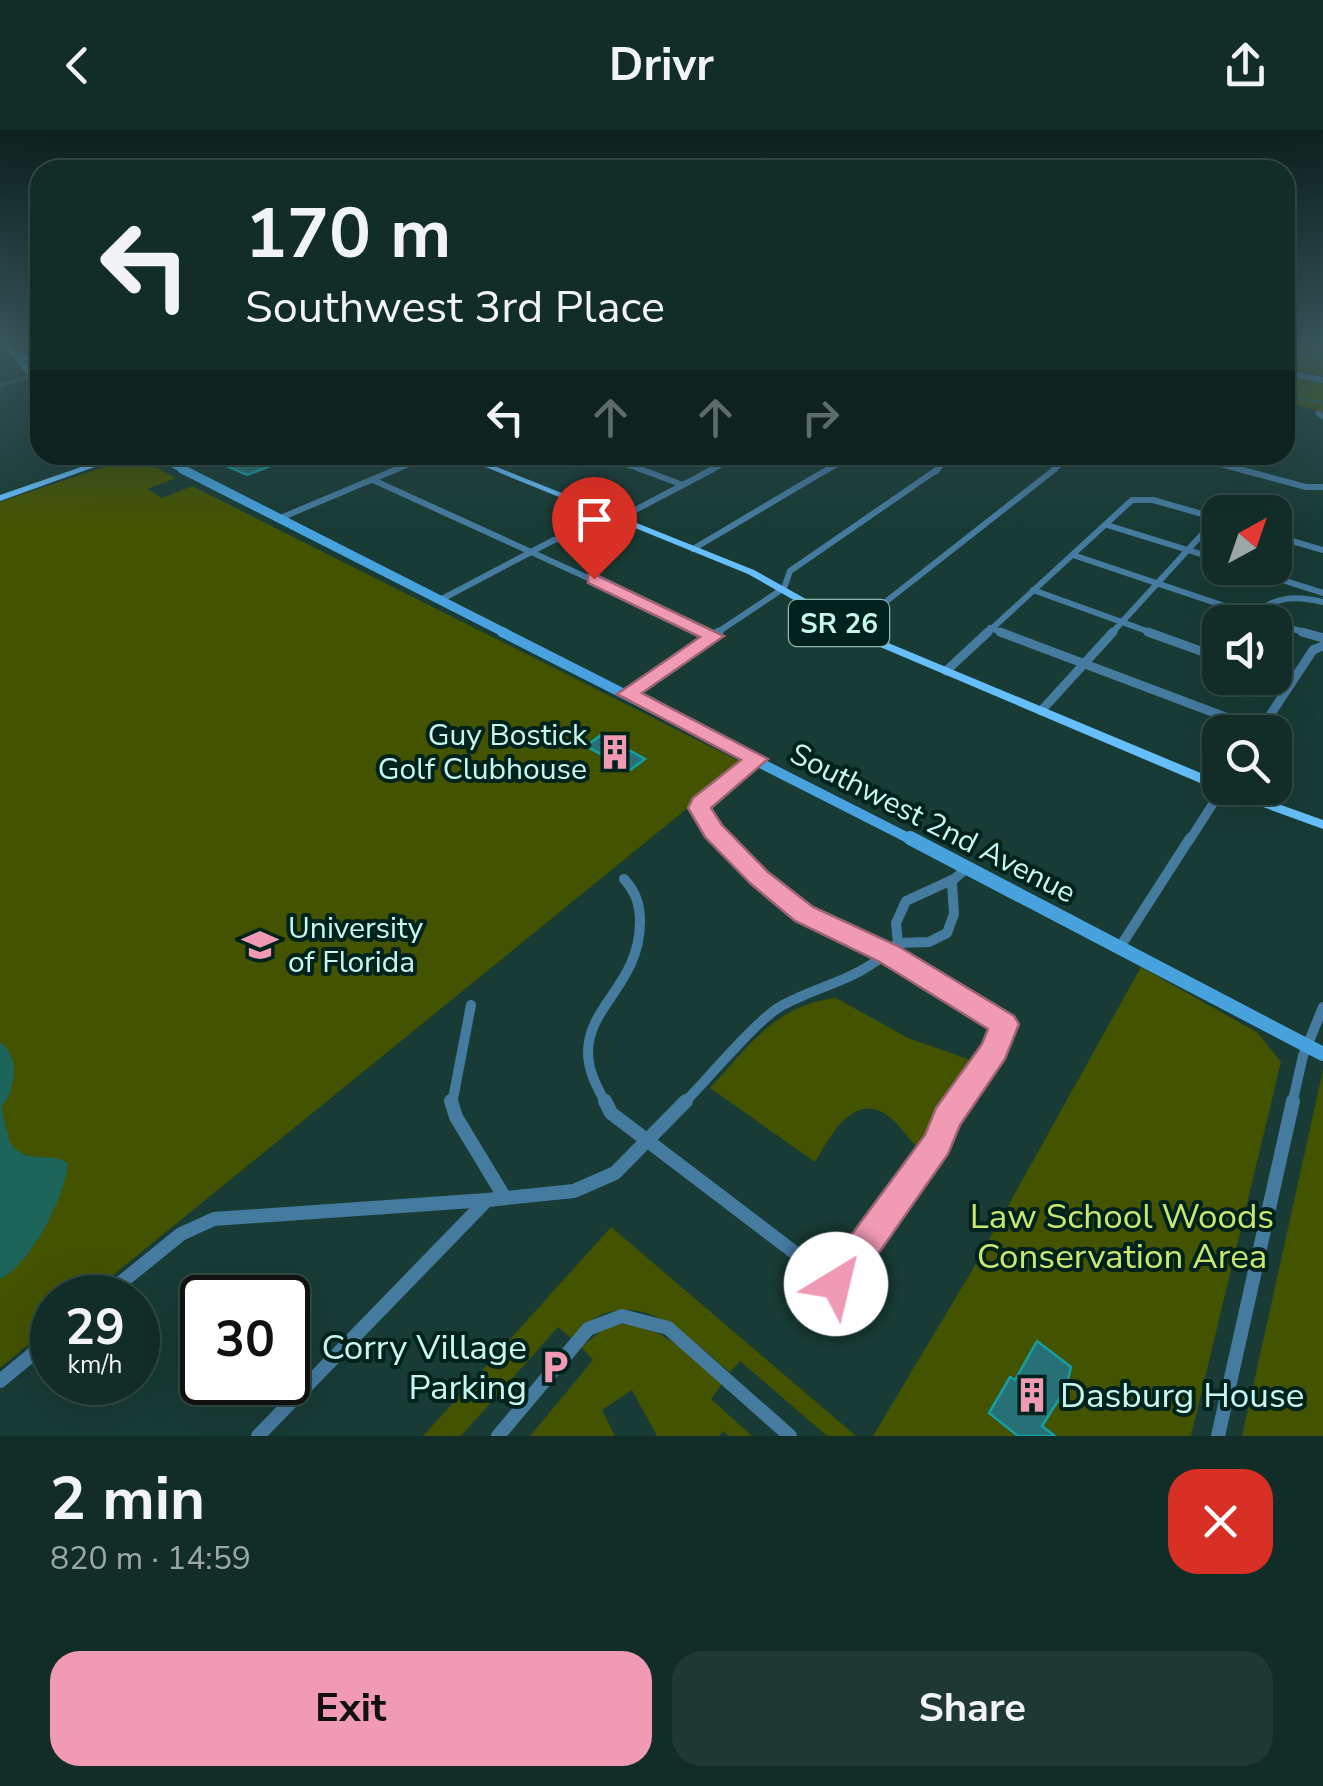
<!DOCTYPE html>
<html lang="en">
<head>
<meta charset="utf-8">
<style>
  body { margin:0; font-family:"Nunito Sans",sans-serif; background:#1f3834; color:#f1f3f6; height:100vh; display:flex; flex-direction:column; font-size:38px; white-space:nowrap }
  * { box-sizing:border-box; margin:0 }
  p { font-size:32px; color:#9ca7a8 }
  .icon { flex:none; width:55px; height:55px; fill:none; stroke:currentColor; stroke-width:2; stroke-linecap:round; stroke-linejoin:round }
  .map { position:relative; height:1306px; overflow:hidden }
  .drawer { display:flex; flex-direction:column; background:#122c28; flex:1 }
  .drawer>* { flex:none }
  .top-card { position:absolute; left:30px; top:30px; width:1265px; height:305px; border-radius:30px; box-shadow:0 10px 40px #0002,0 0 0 2px #314845; background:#122c28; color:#f1f3f6; overflow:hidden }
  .needle { width:65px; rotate:40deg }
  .tools { position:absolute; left:1202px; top:365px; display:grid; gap:20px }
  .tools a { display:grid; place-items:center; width:90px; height:90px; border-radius:20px; background:#122c28; box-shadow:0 10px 40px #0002,0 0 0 2px #314845; font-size:50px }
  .speed { position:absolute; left:30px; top:1145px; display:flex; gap:20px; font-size:50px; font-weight:700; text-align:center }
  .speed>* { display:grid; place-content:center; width:130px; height:130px; border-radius:50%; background:#122c28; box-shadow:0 10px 40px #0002,0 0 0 2px #314845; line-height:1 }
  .speed small { font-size:25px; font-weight:400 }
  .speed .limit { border:5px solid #111; border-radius:15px; background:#fff; color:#111 }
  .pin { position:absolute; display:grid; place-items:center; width:85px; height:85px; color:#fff; margin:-102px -42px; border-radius:50% 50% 50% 0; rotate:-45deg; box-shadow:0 0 10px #0007 }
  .pin .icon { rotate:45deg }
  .me { position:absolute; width:110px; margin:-55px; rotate:36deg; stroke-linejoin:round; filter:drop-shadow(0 0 8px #0008) }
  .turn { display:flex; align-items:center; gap:35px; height:210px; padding:0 50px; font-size:45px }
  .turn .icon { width:130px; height:130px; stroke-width:2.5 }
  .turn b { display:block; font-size:70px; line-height:85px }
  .lanes { display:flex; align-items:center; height:95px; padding:0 50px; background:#0003; justify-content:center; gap:50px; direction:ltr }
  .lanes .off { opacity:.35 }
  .round { display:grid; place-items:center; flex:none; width:105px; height:105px; border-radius:30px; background:#1f3834 }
  .headline { display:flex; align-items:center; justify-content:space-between; height:170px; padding:0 50px }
  h1 { font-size:60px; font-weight:700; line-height:75px }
  .button { display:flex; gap:20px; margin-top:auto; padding:20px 50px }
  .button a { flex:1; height:115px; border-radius:30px; background:#f19ab3; color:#111; font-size:40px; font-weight:700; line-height:115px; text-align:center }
  .button a+a { background:#1f3834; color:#f1f3f6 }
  header { display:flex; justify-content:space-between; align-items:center; height:130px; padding:0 50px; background:#122c28; font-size:45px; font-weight:700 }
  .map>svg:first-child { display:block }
  .green { fill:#445300 }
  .water { fill:#1d655a }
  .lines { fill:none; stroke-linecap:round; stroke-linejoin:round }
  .stream { stroke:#1d655a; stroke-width:2.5 }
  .building { fill:#277176; stroke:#149ea5; stroke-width:2.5 }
  .minor-far4 { stroke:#467ba0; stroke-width:5 }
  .minor-far3 { stroke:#467ba0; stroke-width:6 }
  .minor-far2 { stroke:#467ba0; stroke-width:9 }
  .minor-far1 { stroke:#467ba0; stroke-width:10 }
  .minor { stroke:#467ba0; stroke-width:14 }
  .tertiary { stroke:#467ba0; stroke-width:6 }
  .secondary-far3 { stroke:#48a2de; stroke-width:6 }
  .secondary-far2 { stroke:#48a2de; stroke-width:9 }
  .secondary-far1 { stroke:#48a2de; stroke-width:10 }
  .secondary { stroke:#48a2de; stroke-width:14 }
  .primary { fill:#66bffc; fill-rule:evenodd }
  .route { fill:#f19ab3; stroke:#9d6474; stroke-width:2.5 }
  .labels { text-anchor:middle; stroke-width:8; stroke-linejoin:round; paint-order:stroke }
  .shield { fill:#00221c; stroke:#8bb8af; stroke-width:2.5 }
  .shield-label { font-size:28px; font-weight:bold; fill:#c7f8ee }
  .poi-label { font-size:30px; fill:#c7f8ee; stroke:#00221c; text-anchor:end }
  .street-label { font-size:30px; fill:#c7f8ee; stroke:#00221c }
  .near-park-label { font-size:35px; fill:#cae76f; stroke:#00221c }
  .near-poi-label { font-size:35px; fill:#c7f8ee; stroke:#00221c; text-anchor:end }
</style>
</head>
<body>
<header><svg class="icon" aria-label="back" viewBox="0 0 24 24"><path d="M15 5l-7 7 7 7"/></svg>Drivr<svg class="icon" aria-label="share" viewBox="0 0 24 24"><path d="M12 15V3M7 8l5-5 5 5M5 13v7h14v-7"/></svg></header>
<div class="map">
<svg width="1323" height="1306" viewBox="0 0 1323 1306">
  <rect width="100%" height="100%" fill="#183b35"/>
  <g class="green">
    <path d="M1285 213H1323V245L1285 237Z"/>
    <path d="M1285 246 1323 254V283L1285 271Z"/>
    <path d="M130 328 140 329 176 348 147 359 162 368 192 356 743 633 86 1167 52 1168V1195L0 1238V372Z"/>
    <path d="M1141 837 1258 903 1281 932 1191 1306H873L971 1142Z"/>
    <path d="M836 868 908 908 976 932 945 976 921 1020C908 1010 900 994 887 985 852 961 829 1009 815 1032L710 958C749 916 775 875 836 868Z"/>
    <path d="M1323 940V1306H1242Z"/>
    <path d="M611 1097 856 1306H827L740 1231 730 1242C681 1201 629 1145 571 1208L558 1197 461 1306H423Z"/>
    <path d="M622 1194C665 1196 691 1227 722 1254L711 1269 752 1306H729L723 1301 719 1306H657L632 1260 602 1280 615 1306H530L593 1230 581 1217 604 1199Z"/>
  </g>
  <path class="water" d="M0 912C20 927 15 950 7 970 5 973 2 974 2 977 1 980 9 1011 11 1014 27 1036 53 1020 68 1034 65 1067 30 1135 0 1149Z"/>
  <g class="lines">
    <g class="stream">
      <path d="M1285 220 1323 228"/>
      <path d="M0 255 29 247"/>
      <path d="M1285 265 1323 273"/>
    </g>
  </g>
  <g class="building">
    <path d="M202 325H296V326L247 345Z"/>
    <path d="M601 605 645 629 630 640 586 616Z"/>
    <path d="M1037 1211 1071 1237 1066 1258 1042 1296 1055 1306H1018L989 1283 1010 1247 1015 1250Z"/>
  </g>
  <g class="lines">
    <g class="minor-far4">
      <path d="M1318 283 1323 287"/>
      <path d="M600 325 647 342"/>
      <path d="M1207 331 1249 342"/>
      <path d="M391 342 432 325"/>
      <path d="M708 342 740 325"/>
      <path d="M824 342 853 325"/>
      <path d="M936 342 949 325"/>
      <path d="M1051 342 1073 325"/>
    </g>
    <g class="minor-far3">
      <path d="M640 339 683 355"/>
      <path d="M1239 339 1306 357H1323"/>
      <path d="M373 350 711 504"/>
      <path d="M278 389 397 339"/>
      <path d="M1107 395 1220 430"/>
      <path d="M1275 406 1323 420"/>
      <path d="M693 419 828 339"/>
      <path d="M1073 425 1272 492"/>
      <path d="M1244 438 1323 463"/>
      <path d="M1033 460 1155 504"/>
      <path d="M440 470 554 410 582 406 605 396 713 339"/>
      <path d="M1254 486C1274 465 1297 466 1323 472"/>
      <path d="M1275 494 1311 504"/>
      <path d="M990 498 1007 504"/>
      <path d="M851 499 1055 339"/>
      <path d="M715 504 784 458 790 441 938 339"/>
      <path d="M986 504 1132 370H1153L1220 389"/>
      <path d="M1111 504 1217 388"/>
    </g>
    <g class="minor-far2">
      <path d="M705 502 714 506"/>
      <path d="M1000 502 1260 600"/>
      <path d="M1148 502 1220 528"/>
      <path d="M1302 502 1323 508"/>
      <path d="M946 541 988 502"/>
      <path d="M1273 548 1290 554"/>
      <path d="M627 564 719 502"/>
      <path d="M1041 581 1113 502"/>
      <path d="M1259 602 1313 520 1323 516"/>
      <path d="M724 711 699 678 757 629"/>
      <path d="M1189 711 1223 658"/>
    </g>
    <g class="minor-far1">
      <path d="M721 708 760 748 804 784 888 823 1004 895 958 974"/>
      <path d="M898 813 896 793 906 771 954 749 966 739"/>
      <path d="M1120 817 1190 708"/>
      <path d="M452 974 471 875"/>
      <path d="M606 974C597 957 588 941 588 922 588 876 640 853 640 792 640 775 636 762 624 749"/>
      <path d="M683 974C705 952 760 886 783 875 829 851 857 852 898 813L929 812 947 803 954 784 952 753"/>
      <path d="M1292 974 1303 926 1323 877"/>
    </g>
    <g class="minor">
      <path d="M451 971 456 987 505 1068"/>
      <path d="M605 971 611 983 836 1154 937 1014 960 971"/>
      <path d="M102 1168 181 1104 214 1089 487 1070"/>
      <path d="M0 1251 52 1208"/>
      <path d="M258 1306 487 1070 574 1061 615 1043 686 971"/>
      <path d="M498 1306 588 1199 622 1186 668 1198 790 1306"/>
      <path d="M1218 1306 1293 971"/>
    </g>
    <path class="tertiary" d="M1285 242 1323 250"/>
    <g class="secondary-far3">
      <path d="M5 213 40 255"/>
      <path d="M22 224 40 242"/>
      <path d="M156 325 186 342"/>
    </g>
    <path class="secondary-far2" d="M182 339 507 504"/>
    <path class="secondary-far1" d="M502 502 914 711"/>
    <path class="secondary" d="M910 708 1323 924"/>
    <g class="primary">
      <path d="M116 325H128L0 371V365Z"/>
      <path d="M456 325H467L754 440 874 507 1220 651V658H1234L1323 690V699L1219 661 866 511 748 444Z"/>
    </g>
  </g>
  <linearGradient id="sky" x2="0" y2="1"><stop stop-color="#0d201d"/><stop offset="0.54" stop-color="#37555c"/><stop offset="1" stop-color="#37555c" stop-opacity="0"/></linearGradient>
  <rect width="1323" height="396" fill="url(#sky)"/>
  <path class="route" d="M594 444 724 506 642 563 768 629 711 678 722 695 768 742 813 777 898 816 1014 886 1019 894 1005 929 960 995 948 1024 848 1167 836 1172 824 1167 818 1154 824 1142 925 1005 936 978 982 914 988 899 878 831 795 791 751 754 705 707 688 678 693 668 741 630 617 564 700 507 588 453V445Z"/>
  <defs>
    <symbol id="building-bare" viewBox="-9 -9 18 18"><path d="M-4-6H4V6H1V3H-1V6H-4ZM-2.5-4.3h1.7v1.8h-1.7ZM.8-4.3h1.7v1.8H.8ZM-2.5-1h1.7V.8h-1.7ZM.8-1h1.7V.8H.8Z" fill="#f19ab3" stroke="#00221c" stroke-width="2.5" paint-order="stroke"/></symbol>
    <symbol id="university-bare" viewBox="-9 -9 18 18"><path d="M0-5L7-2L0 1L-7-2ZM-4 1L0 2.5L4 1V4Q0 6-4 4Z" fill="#f19ab3" stroke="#00221c" stroke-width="2.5" paint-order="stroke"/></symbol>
    <symbol id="parking-bare" viewBox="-9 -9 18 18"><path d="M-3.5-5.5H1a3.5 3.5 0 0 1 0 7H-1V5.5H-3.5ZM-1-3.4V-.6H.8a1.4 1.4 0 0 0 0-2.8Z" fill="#f19ab3" stroke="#00221c" stroke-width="2.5" paint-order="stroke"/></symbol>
  </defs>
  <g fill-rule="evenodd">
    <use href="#building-bare" x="590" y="597" width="50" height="50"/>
    <use href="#university-bare" x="235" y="790" width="50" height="50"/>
    <use href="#parking-bare" x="530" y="1212" width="50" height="50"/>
    <use href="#building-bare" x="1007" y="1240" width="50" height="50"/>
  </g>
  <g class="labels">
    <rect class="shield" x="789" y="470" width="100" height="46" rx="8"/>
    <g class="shield-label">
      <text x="839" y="503">SR 26</text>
    </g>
    <g class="poi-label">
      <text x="587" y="615">Guy Bostick<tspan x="587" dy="34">Golf Clubhouse</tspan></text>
      <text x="288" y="808" text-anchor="start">University<tspan x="288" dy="34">of Florida</tspan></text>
    </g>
    <g class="street-label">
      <text transform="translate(933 693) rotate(27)" y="10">Southwest 2nd Avenue</text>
    </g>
    <g class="near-park-label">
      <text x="1122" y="1098">Law School Woods<tspan x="1122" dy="40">Conservation Area</tspan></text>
    </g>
    <g class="near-poi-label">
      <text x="527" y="1229">Corry Village<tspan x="527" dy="40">Parking</tspan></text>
      <text x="1060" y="1277" text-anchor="start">Dasburg House</text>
    </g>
  </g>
</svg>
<div class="tools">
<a><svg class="needle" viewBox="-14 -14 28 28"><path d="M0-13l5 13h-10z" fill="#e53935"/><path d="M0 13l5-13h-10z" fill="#9ca7a8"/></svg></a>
<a><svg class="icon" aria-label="sound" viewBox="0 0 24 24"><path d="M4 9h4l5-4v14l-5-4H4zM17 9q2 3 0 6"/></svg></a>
<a><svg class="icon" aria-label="search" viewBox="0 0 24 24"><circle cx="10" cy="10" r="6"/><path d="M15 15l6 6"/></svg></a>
</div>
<div class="speed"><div>29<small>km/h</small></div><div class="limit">30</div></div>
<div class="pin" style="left:594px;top:449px;background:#d93025"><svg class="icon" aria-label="arrive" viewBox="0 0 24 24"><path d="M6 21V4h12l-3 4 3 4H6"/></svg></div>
<svg class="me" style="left:836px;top:1154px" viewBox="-20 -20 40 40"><circle r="19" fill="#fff"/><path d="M0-13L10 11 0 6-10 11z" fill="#f19ab3"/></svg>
<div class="top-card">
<div class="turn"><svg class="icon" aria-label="left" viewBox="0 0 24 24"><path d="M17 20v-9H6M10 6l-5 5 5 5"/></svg><div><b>170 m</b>Southwest 3rd Place</div></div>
<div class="lanes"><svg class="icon" aria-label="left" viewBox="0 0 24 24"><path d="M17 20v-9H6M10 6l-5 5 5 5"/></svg><svg class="icon off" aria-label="ahead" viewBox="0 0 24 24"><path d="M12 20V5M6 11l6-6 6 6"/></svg><svg class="icon off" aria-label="ahead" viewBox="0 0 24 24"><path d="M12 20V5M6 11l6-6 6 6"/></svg><svg class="icon off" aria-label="right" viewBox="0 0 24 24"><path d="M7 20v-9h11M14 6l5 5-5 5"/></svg></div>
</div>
</div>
<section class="drawer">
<div class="headline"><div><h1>2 min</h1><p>820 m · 14:59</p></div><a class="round" style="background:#d93025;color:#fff"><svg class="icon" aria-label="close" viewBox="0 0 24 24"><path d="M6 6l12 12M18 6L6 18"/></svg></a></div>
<div class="button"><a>Exit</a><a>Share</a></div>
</section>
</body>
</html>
